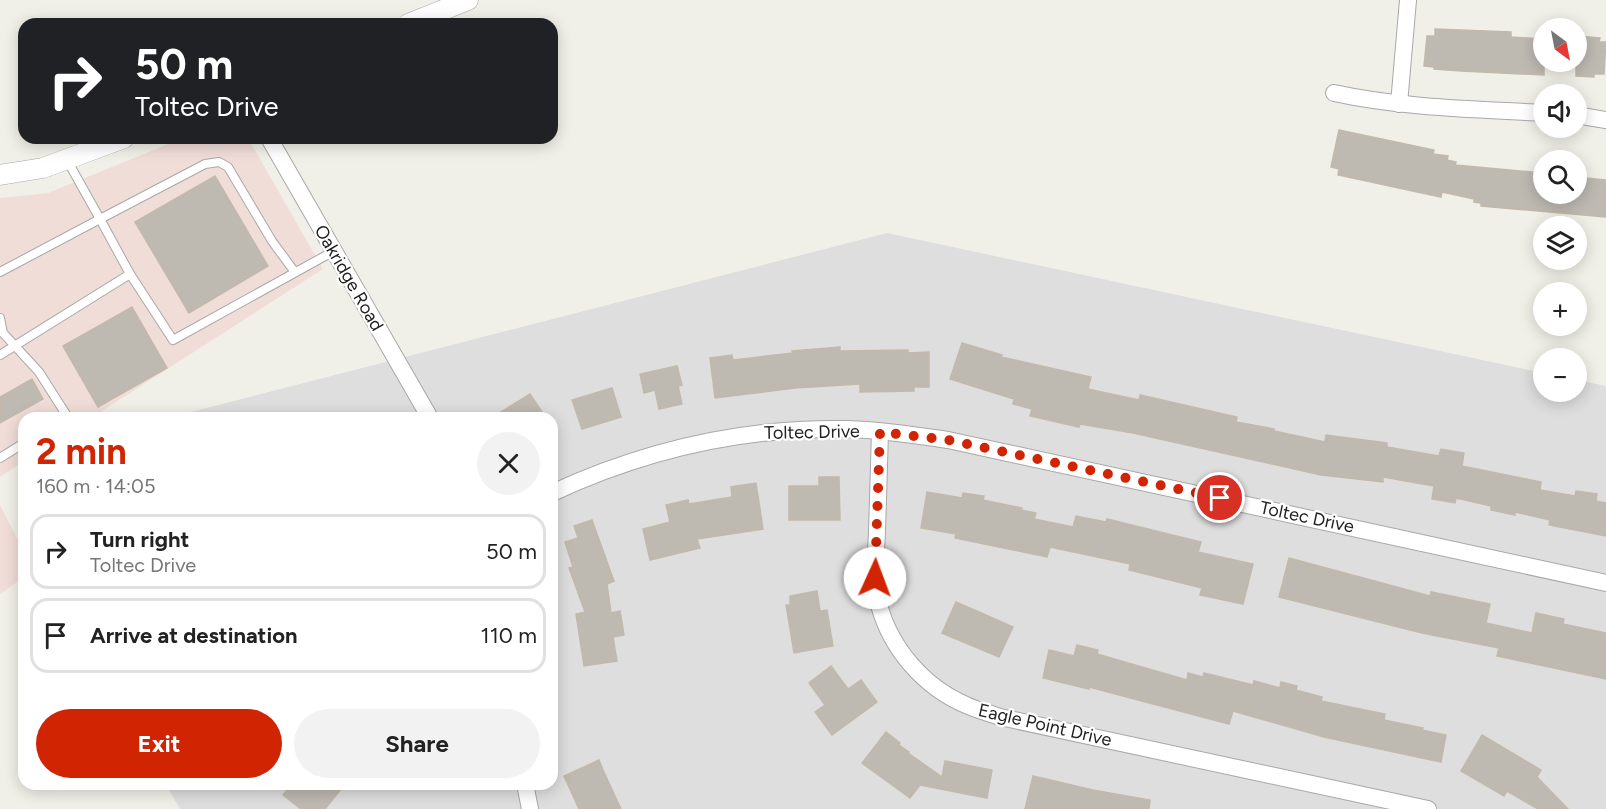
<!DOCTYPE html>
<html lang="en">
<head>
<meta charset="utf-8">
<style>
  body { margin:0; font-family:Figtree,sans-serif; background:#f2f2f2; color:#222; height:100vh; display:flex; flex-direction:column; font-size:22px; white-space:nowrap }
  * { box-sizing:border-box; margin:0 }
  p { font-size:20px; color:#767676 }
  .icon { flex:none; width:33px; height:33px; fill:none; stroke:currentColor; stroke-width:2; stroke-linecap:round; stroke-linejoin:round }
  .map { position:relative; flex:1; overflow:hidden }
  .drawer { position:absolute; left:18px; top:412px; width:540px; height:378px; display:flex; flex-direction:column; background:#fff; border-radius:18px; box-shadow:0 3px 15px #0003 }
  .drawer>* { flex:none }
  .banner { position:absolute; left:18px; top:18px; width:540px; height:126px; border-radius:18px; box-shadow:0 3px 15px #0003; background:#202124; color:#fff; overflow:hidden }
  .needle { width:39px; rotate:148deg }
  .controls { position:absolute; left:1533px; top:18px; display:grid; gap:12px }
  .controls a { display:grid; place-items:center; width:54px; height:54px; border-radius:50%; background:#fff; box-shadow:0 3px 15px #0003; font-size:30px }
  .pin { position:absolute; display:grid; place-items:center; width:51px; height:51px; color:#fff; margin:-26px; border:3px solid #fff; border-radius:50%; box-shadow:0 2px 6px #0007 }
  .me { position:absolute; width:66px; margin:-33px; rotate:2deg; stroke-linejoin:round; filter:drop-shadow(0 0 4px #0008) }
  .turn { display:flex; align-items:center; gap:21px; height:126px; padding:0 18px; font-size:27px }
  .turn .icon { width:78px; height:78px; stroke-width:2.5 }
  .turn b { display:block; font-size:42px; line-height:51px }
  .round { display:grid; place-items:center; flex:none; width:63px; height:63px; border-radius:32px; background:#f2f2f2 }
  .summary { display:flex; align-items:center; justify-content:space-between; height:102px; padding:0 18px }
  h1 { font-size:36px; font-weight:700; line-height:45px; color:#d12402 }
  .primary-button { display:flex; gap:12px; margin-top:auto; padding:12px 18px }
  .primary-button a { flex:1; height:69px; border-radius:36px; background:#d12402; color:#fff; font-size:24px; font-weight:700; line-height:69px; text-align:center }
  .primary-button a+a { background:#f2f2f2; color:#222 }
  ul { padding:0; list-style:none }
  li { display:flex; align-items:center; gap:18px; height:75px; margin:0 12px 9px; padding:0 6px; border:3px solid #e0e0e0; border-radius:18px }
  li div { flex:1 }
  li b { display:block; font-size:22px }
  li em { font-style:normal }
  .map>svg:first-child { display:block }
  .residential { fill:#dfdede }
  .commercial { fill:#f1ddd8 }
  .building { fill:#beb9b1; stroke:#c3b9aa; stroke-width:1.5 }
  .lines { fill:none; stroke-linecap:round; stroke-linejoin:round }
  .service-casing { stroke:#a8a8a8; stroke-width:10 }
  .minor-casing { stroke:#a8a8a8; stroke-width:18 }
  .tertiary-casing { stroke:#a8a8a8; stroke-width:21 }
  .service { stroke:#fff; stroke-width:8 }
  .minor { stroke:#fff; stroke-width:16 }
  .tertiary { stroke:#fff; stroke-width:20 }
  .route { stroke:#d12402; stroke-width:10; stroke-dasharray:0 18 }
  .labels { text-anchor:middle; stroke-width:4.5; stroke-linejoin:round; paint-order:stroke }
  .street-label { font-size:18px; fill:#212121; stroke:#fff }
</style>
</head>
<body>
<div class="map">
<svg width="1606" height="809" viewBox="0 0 1606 809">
  <rect width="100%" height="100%" fill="#f1f0e8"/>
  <path class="residential" d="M887 233 1543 373 1544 392H1576L1577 380 1606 386V809H180L166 785 552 784V418H168Z"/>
  <g class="commercial">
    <path d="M183 138H248L323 269 91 418H24V461L0 477V198L48 193Z"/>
    <path d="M0 505 24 552V577L0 594Z"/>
  </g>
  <g class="building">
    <path d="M1435 29 1511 32V37L1544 39V75L1461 71 1434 69V67L1424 66 1427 36H1435Z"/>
    <path d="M1576 36 1600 38 1599 42H1606L1604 74H1594V77L1576 76Z"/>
    <path d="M1339 130 1434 150 1433 154 1448 156 1447 160 1456 162 1455 165 1544 173V194H1576V177L1606 180V217L1481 206V203L1474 202V199L1442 192 1441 197 1338 175 1339 169 1331 167Z"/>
    <path d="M215 176 268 266 189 313 135 222Z"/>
    <path d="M132 307 167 368 98 407 63 346Z"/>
    <path d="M962 343 1002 355 1001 357 1091 377 1088 389 1139 400 1140 395 1237 417 1236 422 1274 429V431L1325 442 1326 435 1387 443V447L1439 456 1441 449 1464 453 1462 466 1541 482 1540 490 1575 496 1576 491 1597 494 1596 501 1606 503V536L1549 525 1550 520 1515 512V515L1491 510V506L1456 498 1455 503 1432 499 1434 486 1383 477V482L1321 475 1133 433 1080 424 1079 427 1030 416 1032 409 1013 404 1014 399 950 379Z"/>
    <path d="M840 347V351L908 350V353L929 352V387H914V391L860 392V384L795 388 715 398 710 358 732 355 733 360 793 353 792 351Z"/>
    <path d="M677 366 682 385 678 386 682 404 659 409 655 390 644 393 640 374Z"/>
    <path d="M32 379 43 399 0 423V397Z"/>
    <path d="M612 388 621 417 582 429 572 400Z"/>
    <path d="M530 394 546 418H491Z"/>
    <path d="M819 477H839L840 520H789V486H819Z"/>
    <path d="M756 483 763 529 697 539 700 548 650 560 643 529 670 522 666 505 688 500 689 504 732 497 731 487Z"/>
    <path d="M927 492 962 498 963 493 984 496 983 500 1022 508 1021 510 1036 513 1034 519 1073 527 1076 516 1106 522 1107 519 1201 542 1198 552 1253 564 1243 604 1200 595 1202 588 1129 570 1130 564 1050 547 1047 557 955 538 956 534 921 528Z"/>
    <path d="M592 520 614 581 607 584 611 613 620 611 624 635 613 637 617 661 584 666 576 614 585 612 569 568 573 567 565 542 578 538 574 526Z"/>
    <path d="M1289 558 1430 596 1431 592 1490 604 1486 623 1532 633 1536 613 1564 619 1563 624 1606 633V679L1497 656 1499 648 1422 633 1279 597Z"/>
    <path d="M817 591 820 611 827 610 833 646 794 653 786 605H790V596Z"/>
    <path d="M956 602 1013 627 999 657 942 633Z"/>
    <path d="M1077 645 1098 650 1097 654 1187 680 1188 673 1203 677 1204 673 1253 685 1254 681 1280 688 1281 682 1297 686 1296 690 1322 697 1321 701 1385 714 1384 720 1423 728 1422 730 1446 735 1441 762 1324 737 1233 711 1229 724 1089 687V689L1043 678 1049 650 1074 656Z"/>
    <path d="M831 666 848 689 861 680 877 702 832 735 815 712 825 705 809 683Z"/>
    <path d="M886 732 900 743 899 745 909 752 908 753 942 777 945 761 992 770 987 798 920 785 910 798 862 763Z"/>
    <path d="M1482 735 1541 770 1537 777 1568 809H1538L1507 791 1504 796 1461 771Z"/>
    <path d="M599 760 603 770 621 809H579L564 776Z"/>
    <path d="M1033 776 1093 790 1150 800 1149 809H1025Z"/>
    <path d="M292 784H345L325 809H301L283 795Z"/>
  </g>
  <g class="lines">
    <defs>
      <g id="service">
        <path d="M0 272 100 219 67 160"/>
        <path d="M130 274 100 219 205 164 219 162 228 167 272 241 294 271"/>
        <path d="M0 318 3 333 39 372 67 416 63 418"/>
        <path d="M0 355 130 274 173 340 334 251"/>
        <path d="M0 458 24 443"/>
      </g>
      <g id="minor">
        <path d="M1334 93C1403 108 1473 109 1544 113"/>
        <path d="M1399 104 1408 0"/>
        <path d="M1576 115 1606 120"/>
        <path d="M269 138 430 418"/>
        <path d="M880 432C879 465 878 499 877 532 876 556 873 581 879 605 891 649 924 687 966 705 977 710 989 713 1000 717L1428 809"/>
        <path d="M552 493C645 450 745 427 848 429 881 430 915 435 948 440L1606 583"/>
        <path d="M525 784 530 809"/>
      </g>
      <g id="tertiary">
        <path d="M408 24 468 0"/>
        <path d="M0 175 43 168 124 138"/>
      </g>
    </defs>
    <use href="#service" class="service-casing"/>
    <use href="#minor" class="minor-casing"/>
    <use href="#tertiary" class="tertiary-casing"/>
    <use href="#service" class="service"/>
    <use href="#minor" class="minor"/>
    <use href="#tertiary" class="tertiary"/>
  </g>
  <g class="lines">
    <path class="route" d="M875 578 880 432 948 440 1220 498"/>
  </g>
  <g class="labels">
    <g class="street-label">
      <text transform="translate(349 278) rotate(60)" y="6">Oakridge Road</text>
      <text transform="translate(812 432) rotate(-1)" y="6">Toltec Drive</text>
      <text transform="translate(1307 517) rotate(12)" y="6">Toltec Drive</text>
      <text transform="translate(1045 725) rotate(13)" y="6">Eagle Point Drive</text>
    </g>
  </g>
</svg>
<div class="controls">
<a><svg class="needle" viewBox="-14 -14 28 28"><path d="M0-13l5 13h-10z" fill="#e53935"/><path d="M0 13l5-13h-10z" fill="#767676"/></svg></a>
<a><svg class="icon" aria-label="sound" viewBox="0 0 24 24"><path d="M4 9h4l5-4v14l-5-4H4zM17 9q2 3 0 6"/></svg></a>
<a><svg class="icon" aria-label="search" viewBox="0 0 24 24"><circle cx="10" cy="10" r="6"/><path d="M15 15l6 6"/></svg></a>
<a><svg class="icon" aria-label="layers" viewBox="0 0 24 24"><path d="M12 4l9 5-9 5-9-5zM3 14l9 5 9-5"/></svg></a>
<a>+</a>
<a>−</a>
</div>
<div class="pin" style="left:1220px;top:498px;background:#d93025"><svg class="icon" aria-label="arrive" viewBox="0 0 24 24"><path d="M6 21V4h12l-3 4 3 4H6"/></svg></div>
<svg class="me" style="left:875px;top:578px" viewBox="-20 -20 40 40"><circle r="19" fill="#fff"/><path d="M0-13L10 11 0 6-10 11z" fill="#d12402"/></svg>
<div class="banner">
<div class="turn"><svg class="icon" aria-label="right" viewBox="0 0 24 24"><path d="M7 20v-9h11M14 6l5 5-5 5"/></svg><div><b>50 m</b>Toltec Drive</div></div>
</div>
<section class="drawer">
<div class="summary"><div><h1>2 min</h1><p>160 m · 14:05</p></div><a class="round"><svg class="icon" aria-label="close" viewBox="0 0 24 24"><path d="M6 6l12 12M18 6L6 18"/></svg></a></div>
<ul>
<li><svg class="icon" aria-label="right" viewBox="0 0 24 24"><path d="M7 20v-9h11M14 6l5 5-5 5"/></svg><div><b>Turn right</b><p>Toltec Drive</p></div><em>50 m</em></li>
<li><svg class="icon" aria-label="arrive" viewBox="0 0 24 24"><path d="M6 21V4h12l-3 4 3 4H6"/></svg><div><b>Arrive at destination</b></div><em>110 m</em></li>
</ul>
<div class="primary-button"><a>Exit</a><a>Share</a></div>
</section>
</div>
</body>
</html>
